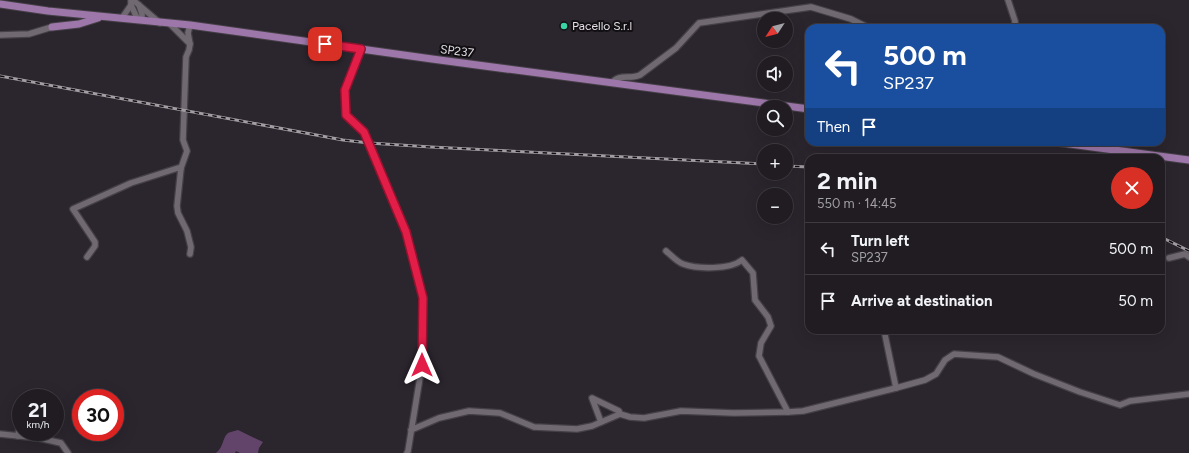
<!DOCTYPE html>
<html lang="en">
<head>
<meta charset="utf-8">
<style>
  body { margin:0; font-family:Figtree,sans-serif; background:#2d292f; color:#f1f3f6; height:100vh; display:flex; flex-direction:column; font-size:15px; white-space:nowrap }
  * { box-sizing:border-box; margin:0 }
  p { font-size:13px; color:#a2a1a5 }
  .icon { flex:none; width:22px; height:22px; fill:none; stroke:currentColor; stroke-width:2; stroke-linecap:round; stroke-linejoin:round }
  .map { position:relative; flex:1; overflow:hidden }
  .side { position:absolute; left:805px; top:154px; width:360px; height:180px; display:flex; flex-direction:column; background:#201c22; border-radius:12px; box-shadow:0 4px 16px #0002,0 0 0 1px #3d3a40 }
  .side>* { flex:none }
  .guide { position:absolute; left:805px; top:24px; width:360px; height:122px; border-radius:12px; box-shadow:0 4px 16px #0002,0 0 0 1px #3d3a40; background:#1a4fa0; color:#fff; overflow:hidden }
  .needle { width:26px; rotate:234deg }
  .fabs { position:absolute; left:757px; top:12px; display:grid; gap:8px }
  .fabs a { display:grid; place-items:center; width:36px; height:36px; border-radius:50%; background:#201c22; box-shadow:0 4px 16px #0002,0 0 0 1px #3d3a40; font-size:20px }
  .speed { position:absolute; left:12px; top:389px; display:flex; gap:8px; font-size:20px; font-weight:700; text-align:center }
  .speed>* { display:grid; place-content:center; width:52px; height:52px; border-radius:50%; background:#201c22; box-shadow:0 4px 16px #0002,0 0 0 1px #3d3a40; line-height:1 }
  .speed small { font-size:10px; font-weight:400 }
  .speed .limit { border:6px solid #d22; background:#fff; color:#111 }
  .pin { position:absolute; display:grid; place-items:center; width:34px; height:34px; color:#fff; margin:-17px; border-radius:8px; box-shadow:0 2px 6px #0006 }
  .me { position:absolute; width:44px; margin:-22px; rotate:0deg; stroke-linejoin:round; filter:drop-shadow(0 0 3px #0008) }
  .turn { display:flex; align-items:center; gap:14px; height:84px; padding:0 12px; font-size:18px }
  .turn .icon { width:52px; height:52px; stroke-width:2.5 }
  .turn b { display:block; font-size:28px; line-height:34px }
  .then { display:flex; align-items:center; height:38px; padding:0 12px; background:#0003; gap:8px; font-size:15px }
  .round { display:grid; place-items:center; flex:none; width:42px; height:42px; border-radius:21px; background:#2d292f }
  .head { display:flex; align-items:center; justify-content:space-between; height:68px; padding:0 12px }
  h1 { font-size:24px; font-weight:700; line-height:30px }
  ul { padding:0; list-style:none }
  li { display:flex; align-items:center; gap:12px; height:52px; padding:0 12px; border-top:1px solid #3d3a40 }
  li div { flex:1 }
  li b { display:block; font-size:15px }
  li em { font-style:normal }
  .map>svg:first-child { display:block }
  .forest { fill:#62446b }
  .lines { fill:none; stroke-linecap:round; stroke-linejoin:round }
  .minor-casing { stroke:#454047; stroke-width:8 }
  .major-casing { stroke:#454047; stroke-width:9 }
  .minor { stroke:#706972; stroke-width:5.5 }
  .major { stroke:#9e77aa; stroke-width:7 }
  .rail-casing { stroke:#a29da3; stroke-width:3 }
  .rail { stroke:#120f13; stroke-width:1.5; stroke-dasharray:4.5; stroke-linecap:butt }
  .route-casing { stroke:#92132f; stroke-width:10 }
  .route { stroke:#e11d48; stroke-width:7 }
  .poi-dot { fill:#38d4a6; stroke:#120f13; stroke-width:1.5 }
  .labels { text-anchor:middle; stroke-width:4; stroke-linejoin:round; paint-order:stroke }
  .poi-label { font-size:12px; fill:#e3dfe4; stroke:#120f13; text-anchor:start }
  .street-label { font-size:12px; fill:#e3dfe4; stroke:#120f13 }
</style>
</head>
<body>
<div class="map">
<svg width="1189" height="453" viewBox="0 0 1189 453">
  <rect width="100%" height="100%" fill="#2b252d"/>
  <path class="forest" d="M238 430 263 442 259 448 258 453H240L236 451 235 453H216C224 447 222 438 228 433 230 432 235 431 238 430Z"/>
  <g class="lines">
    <defs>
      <g id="minor">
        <path d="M133 0 160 23"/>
        <path d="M1008 0 1015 21V28"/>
        <path d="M131 5 138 20"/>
        <path d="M139 5 142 14V20"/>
        <path d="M122 18 131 5V0"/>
        <path d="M169 23 190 44 188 33 190 25"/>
        <path d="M0 35 29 34 52 27"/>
        <path d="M361 49 345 90 346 115 364 132 369 143 406 232 423 299 422 365 408 451 407 453"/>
        <path d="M612 83C619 73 630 80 640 75L676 48 699 23 811 7 851 19 869 28"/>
        <path d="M666 251C671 255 677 262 683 264 697 269 730 270 742 260L753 273 755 300 768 317 771 326 761 343 759 356 788 412"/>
        <path d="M190 254 191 247 187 231 178 213 177 206 181 168 187 151 183 140 186 57 189 50 190 44"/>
        <path d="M87 257 95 246V242L73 209 131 183 178 168H181"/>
        <path d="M1169 258 1185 254 1189 257"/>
        <path d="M884 330 896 388"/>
        <path d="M601 422 592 398 619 411 620 414 630 417 644 418 681 411 734 413 788 412 803 411 896 388 925 380 936 374 945 360 954 354 998 357 1034 374 1080 392 1120 405 1130 401 1189 394"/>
        <path d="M411 430 439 418 469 411 500 413 534 427 577 429 592 426 620 414"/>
        <path d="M0 434 39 438 61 443 68 453"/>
        <path d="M18 436 19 428"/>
      </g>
      <g id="major">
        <path d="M0 4 48 11 190 25 432 59 809 109"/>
        <path d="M52 27 79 24 98 18"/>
        <path d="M1055 142 1189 160"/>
      </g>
    </defs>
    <use href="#minor" class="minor-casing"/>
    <use href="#major" class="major-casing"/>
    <use href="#minor" class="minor"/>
    <use href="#major" class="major"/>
    <defs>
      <g id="rail">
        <path d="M0 76 343 140 369 143 431 147 764 164"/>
        <path d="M786 166 809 167"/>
        <path d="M1161 237 1189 251"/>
      </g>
    </defs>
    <use href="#rail" class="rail-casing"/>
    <use href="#rail" class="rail"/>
  </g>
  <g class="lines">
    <defs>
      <path id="route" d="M325 44 361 49 345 90 346 115 364 132 406 232 423 298 422 365"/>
    </defs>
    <use href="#route" class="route-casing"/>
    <use href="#route" class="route"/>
  </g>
  <circle class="poi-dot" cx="564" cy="26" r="4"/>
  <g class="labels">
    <g class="poi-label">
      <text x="572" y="30">Pacello S.r.l</text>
    </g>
    <g class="street-label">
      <text transform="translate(457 51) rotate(7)" y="4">SP237</text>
    </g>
  </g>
</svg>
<div class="fabs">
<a><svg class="needle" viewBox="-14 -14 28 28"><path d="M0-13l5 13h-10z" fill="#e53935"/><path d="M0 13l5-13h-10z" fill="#a2a1a5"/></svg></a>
<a><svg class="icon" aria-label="sound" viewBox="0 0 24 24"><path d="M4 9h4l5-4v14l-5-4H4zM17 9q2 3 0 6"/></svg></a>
<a><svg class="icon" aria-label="search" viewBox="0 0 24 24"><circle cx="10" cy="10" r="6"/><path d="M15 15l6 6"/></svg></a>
<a>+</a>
<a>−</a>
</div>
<div class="speed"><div>21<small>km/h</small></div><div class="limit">30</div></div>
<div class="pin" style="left:325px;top:44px;background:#d93025"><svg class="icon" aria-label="arrive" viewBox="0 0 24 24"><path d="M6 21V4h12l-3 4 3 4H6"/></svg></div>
<svg class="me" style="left:422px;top:365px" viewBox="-20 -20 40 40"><path d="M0-17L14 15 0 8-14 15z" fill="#e11d48" stroke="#fff" stroke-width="4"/></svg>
<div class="guide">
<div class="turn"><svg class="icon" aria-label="left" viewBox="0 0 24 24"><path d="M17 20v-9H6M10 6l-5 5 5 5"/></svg><div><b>500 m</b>SP237</div></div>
<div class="then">Then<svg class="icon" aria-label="arrive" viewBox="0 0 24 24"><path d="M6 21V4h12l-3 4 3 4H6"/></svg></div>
</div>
<section class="side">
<div class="head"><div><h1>2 min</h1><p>550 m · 14:45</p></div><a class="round" style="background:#d93025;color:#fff"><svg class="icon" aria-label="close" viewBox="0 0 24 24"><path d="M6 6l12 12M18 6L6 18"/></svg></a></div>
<ul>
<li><svg class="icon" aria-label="left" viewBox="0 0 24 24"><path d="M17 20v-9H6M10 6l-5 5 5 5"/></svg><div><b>Turn left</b><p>SP237</p></div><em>500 m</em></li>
<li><svg class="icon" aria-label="arrive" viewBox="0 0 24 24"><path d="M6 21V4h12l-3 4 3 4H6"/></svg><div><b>Arrive at destination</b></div><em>50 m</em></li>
</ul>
</section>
</div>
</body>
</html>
